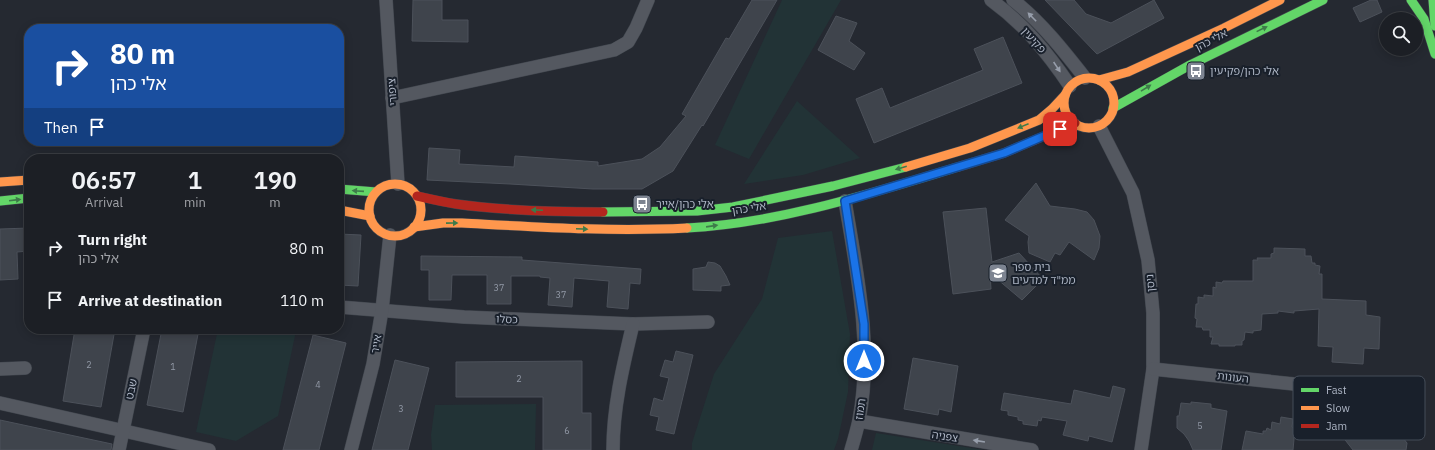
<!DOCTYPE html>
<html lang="en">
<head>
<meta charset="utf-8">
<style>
  body { margin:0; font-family:"IBM Plex Sans","Noto Sans Hebrew",sans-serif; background:#25272d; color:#f1f3f6; height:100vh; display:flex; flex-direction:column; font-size:15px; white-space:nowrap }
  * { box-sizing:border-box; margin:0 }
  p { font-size:13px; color:#a0a2a7 }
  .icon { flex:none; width:22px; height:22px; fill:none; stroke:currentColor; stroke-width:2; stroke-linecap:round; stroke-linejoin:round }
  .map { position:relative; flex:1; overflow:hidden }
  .panel { position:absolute; left:24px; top:154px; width:320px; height:180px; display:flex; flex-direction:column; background:#1c1f25; border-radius:16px; box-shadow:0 2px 10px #0003,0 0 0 1px #3a3d42 }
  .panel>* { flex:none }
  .guide { position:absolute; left:24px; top:24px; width:320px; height:122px; border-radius:16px; box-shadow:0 2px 10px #0003,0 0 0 1px #3a3d42; background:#1a4fa0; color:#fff; overflow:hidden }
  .fabs { position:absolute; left:1379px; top:12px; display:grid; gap:8px }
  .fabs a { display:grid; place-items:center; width:44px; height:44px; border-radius:50%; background:#1c1f25; box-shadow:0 2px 10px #0003,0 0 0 1px #3a3d42; font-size:20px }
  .pin { position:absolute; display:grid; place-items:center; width:34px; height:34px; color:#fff; margin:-17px; border-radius:8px; box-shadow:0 2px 6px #0006 }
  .me { position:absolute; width:44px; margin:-22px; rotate:0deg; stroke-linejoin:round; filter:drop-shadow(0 0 3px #0008) }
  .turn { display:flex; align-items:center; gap:14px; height:84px; padding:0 20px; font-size:18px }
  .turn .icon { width:52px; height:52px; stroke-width:2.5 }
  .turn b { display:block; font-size:28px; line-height:34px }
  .then { display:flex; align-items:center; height:38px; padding:0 20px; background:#0003; gap:8px; font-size:15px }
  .eta { display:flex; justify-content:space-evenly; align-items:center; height:68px; text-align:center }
  .eta b { font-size:24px; font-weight:600; line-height:28px }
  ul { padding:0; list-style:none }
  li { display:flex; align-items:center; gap:12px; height:52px; padding:0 20px }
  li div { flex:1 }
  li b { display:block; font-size:15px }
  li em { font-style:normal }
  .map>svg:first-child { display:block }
  .green { fill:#223336 }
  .building { fill:#3f444c; stroke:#4c515a }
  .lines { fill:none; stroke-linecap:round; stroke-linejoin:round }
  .street-casing { stroke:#41464e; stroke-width:14 }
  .fast-casing { stroke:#41464e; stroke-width:10 }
  .slow-casing { stroke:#41464e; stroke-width:10 }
  .jam-casing { stroke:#41464e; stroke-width:10 }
  .street { stroke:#545860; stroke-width:13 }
  .fast { stroke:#63d668; stroke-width:9 }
  .slow { stroke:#ff974d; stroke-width:9 }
  .jam { stroke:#b3261e; stroke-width:9 }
  .oneway { fill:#979eab }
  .oneway2 { fill:#3e7b4a }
  .route-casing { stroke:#114b97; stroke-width:10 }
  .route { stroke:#1a73e8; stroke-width:7 }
  .labels { text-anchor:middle; stroke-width:4; stroke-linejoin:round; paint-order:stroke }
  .number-label { font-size:9px; fill:#9299a6 }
  .street-label { font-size:11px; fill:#adb5c4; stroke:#19202b }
  .poi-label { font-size:11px; fill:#adb5c4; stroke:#19202b; text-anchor:start }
  .key { fill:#19202b; stroke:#454d59; stroke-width:1 }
  .key-label { font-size:11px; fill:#adb5c4 }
</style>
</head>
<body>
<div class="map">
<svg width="1435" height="450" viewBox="0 0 1435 450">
  <rect width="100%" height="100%" fill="#252931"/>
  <g class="green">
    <path d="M782 0H841L749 159 715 145Z"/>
    <path d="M797 101 860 158 803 175 744 184Z"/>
    <path d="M832 231 850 334 848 392 838 439 834 450H692V443L714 374 762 299 778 238Z"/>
    <path d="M218 329H288L296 331 278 416 236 441 196 432Z"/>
    <path d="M536 404 535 450H432L431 435 435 405Z"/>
    <path d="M876 433 984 450H872Z"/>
  </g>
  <g class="building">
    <path d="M413 0H442V20H468V42L412 41Z"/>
    <path d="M752 0H777L703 126 702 125 673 171 642 189H593L510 184 427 180 429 148 460 150 459 164 514 167 515 156 598 162V166L642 159 660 147 686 116 682 114 726 38 729 39Z"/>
    <path d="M1045 0H1074L1086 14 1111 23 1154 0 1164 18 1097 54Z"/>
    <path d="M1371 0H1377L1382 12 1360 22 1353 8Z"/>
    <path d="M836 16 857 23 849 41 865 53 854 70 818 50Z"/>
    <path d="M1003 37 1022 83 874 143 856 99 882 88 890 108 983 70 974 49Z"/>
    <path d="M1036 183 1050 206 1075 209 1087 212 1094 220 1100 236 1099 248 1094 260 1069 242 1060 255 1055 253 1050 262 1029 253 1028 242 1029 236 1005 220Z"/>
    <path d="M986 208 992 262 1019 253 1043 279 1022 300 990 273 991 289 953 294 943 212Z"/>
    <path d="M29 228V251L17 252 18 279 0 280V229Z"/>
    <path d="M339 234 361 235 358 286 339 285Z"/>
    <path d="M1274 248 1305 249V256H1311L1312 263H1315V265L1320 266 1319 274H1322V299L1366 301V315L1380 317 1379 349 1364 348 1363 364 1332 362 1333 347 1318 346 1319 309 1294 311V313L1278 311V313L1262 314 1261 330 1253 331V333L1245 332 1244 340 1242 341V345H1235V346H1219V344H1211L1213 337H1210V330H1203L1202 327H1196L1197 319 1195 318 1196 304H1198V297L1204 298V295L1213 296V287L1216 288V282L1222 283 1223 281H1253V260H1258L1257 258H1271V254L1274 253Z"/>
    <path d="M421 256 522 257V260L641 269 640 284 630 283 628 309 607 307 609 281 574 278 572 307 548 305 550 278 540 277V276H511V304H487V275H452L451 300H429V270H421Z"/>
    <path d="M708 262 715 263 720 266 726 276 730 285 721 286V291L693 290V269L706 267Z"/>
    <path d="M75 329H115L101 407 63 401Z"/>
    <path d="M162 329H199L183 412 147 405Z"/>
    <path d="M313 335 346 343 319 450H283Z"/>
    <path d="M676 351 693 355 674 434 656 430 659 417 650 415 654 398 663 401 669 378 660 376 665 360 673 362Z"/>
    <path d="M913 358 958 366 951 412 939 409 938 415 904 409Z"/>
    <path d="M395 360 429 368 408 450H372Z"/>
    <path d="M582 361V413H591V450H543V397H456V362Z"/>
    <path d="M1113 386 1125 389 1112 442 1089 436 1088 441 1063 435 1067 421 1042 417 1041 421 1038 420 1037 426 1023 424V421L1018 420V417L1008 415V411L1001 410 1004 393 1071 404 1074 390 1110 398Z"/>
    <path d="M1191 402 1211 404V408L1227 411 1221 450H1193L1189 441 1184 434 1177 428V416H1179L1181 403 1191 404Z"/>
    <path d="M1377 409 1396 435 1399 433 1407 443 1406 450H1353L1342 436Z"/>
    <path d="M1281 417 1293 419 1292 427 1295 428 1293 450H1242L1246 431 1263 434V431H1266L1267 428 1271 430 1272 422 1280 424Z"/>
    <path d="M0 420 112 444 111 450H0Z"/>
  </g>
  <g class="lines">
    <defs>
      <g id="street">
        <path d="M386 0 398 184"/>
        <path d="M991 0C1024 24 1047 52 1070 86"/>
        <path d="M1013 0C1041 22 1063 50 1085 78"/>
        <path d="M392 98 614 50 628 42 636 28 648 0"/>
        <path d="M1099 126 1133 193 1148 260 1153 313V369L1141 450"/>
        <path d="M845 201C857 273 873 348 859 420 857 430 854 440 851 450"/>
        <path d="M339 307 464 317 633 324 708 322"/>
        <path d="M0 369 25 368"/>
        <path d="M1153 369 1313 386"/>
        <path d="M0 403 209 450"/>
        <path d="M859 421 1032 450"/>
        <path d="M119 450 144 329"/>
        <path d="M351 450 373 364 382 310 390 235"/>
        <path d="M613 450C613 407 623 366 633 324"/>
      </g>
      <g id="fast">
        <path d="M1411 0 1424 19 1435 54"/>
        <path d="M1433 0 1435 26"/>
        <path d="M1113 108 1190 65 1323 0"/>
        <path d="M339 189 376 192"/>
        <path d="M0 201 29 198"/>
        <path d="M603 212 697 211 733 207 833 186 906 167"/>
        <path d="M687 228C780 223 869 194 958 167"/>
      </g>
      <g id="slow">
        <circle cx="1089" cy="103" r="25"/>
        <path d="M1099 80 1128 72 1224 28 1280 0"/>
        <path d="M906 167 970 148 1039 120 1052 109 1065 95"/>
        <path d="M0 182 29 180"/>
        <circle cx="395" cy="210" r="26"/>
        <path d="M339 210 370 216"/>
        <path d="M414 227 443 223H462C537 227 612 232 687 228"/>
      </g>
      <g id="jam">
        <path d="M958 167 1004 153 1075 123"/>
        <path d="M417 196C430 199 443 202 456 204 505 211 554 212 603 212"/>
      </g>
    </defs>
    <use href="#street" class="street-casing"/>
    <use href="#fast" class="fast-casing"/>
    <use href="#slow" class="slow-casing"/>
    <use href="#jam" class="jam-casing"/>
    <use href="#street" class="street"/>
    <use href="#fast" class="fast"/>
    <use href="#slow" class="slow"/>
    <use href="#jam" class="jam"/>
  </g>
  <defs><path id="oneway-solid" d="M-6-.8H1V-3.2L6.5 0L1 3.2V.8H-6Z"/></defs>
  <g class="oneway">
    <use href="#oneway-solid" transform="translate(1032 17) rotate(-134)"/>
    <use href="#oneway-solid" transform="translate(1057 67) rotate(56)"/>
    <use href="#oneway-solid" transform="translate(979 441) rotate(-171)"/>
  </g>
  <g class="oneway2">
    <use href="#oneway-solid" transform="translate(1262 29) rotate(-26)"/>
    <use href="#oneway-solid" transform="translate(1146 88) rotate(-32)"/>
    <use href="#oneway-solid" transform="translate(1023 126) rotate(158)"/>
    <use href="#oneway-solid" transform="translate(901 168) rotate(164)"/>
    <use href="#oneway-solid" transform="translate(358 191) rotate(-176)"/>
    <use href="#oneway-solid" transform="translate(15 200) rotate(-7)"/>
    <use href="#oneway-solid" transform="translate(537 210) rotate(-177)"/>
    <use href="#oneway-solid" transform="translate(452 223) rotate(-1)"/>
    <use href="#oneway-solid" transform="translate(712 226) rotate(-8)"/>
    <use href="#oneway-solid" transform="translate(582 229) rotate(2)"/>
  </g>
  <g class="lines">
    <defs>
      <path id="route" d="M864 361V324L845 201 1004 153 1060 129"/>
    </defs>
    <use href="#route" class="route-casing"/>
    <use href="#route" class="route"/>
  </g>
  <defs>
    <symbol id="bus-square" viewBox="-11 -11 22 22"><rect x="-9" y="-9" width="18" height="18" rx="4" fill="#7d8491" stroke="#19202b"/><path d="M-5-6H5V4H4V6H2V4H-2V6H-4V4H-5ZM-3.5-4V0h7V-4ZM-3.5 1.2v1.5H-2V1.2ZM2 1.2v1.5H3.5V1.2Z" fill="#fff"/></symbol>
    <symbol id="school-square" viewBox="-11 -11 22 22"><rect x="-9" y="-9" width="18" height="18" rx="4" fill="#7d8491" stroke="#19202b"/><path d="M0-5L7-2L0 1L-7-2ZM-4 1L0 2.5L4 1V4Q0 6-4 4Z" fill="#fff"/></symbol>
  </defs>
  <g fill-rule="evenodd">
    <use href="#bus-square" x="1185" y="60" width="22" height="22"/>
    <use href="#bus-square" x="631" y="193" width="22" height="22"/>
    <use href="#school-square" x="987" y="262" width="22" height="22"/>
  </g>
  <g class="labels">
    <g class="number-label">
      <text x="499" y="291">37</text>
      <text x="561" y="298">37</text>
      <text x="89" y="368">2</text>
      <text x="173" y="370">1</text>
      <text x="519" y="382">2</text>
      <text x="318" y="388">4</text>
      <text x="401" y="412">3</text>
      <text x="1200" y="429">5</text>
      <text x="567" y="434">6</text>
    </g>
    <g class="street-label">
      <text transform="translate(1034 40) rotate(48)" y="4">פקיעין</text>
      <text transform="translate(1211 40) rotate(-27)" y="4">אלי כהן</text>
      <text transform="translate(392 92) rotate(-94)" y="4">ציפורי</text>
      <text transform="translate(749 208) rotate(-9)" y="4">אלי כהן</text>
      <text transform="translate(1150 283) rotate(-95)" y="4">ניסן</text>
      <text transform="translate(507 319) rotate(2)" y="4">כסלו</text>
      <text transform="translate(376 344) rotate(-80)" y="4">אייר</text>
      <text transform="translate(1233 377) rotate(6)" y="4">העונות</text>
      <text transform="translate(131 389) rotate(-78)" y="4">שבט</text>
      <text transform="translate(860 409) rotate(-82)" y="4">תמוז</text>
      <text transform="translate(945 436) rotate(9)" y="4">צפניה</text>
    </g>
    <g class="poi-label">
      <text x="1210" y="75">אלי כהן/פקיעין</text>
      <text x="656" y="208">אלי כהן/אייר</text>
      <text x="1012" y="271">בית ספר<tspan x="1012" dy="13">ממ"ד למדעים</tspan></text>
    </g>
  </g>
  <rect x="1293" y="376" width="132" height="64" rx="6" class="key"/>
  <rect x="1301" y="388" width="18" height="4" fill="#63d668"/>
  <rect x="1301" y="406" width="18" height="4" fill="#ff974d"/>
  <rect x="1301" y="424" width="18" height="4" fill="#b3261e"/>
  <g class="key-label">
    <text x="1326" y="394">Fast</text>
    <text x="1326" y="412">Slow</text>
    <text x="1326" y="430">Jam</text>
  </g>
</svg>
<div class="fabs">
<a><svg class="icon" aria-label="search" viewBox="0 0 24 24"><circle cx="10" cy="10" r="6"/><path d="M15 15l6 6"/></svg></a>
</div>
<div class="pin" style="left:1060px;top:129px;background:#d93025"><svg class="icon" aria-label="arrive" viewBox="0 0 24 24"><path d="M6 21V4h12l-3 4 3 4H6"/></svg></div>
<svg class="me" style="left:864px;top:361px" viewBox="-20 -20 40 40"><circle r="17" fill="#1a73e8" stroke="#fff" stroke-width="3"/><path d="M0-11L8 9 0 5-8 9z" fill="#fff"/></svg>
<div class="guide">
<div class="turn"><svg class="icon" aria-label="right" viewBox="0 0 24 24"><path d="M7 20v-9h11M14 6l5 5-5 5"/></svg><div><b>80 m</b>אלי כהן</div></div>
<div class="then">Then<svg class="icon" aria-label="arrive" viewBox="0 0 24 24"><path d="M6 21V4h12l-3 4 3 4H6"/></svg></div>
</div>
<section class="panel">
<div class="eta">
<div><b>06:57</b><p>Arrival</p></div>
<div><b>1</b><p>min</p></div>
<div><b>190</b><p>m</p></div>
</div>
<ul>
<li><svg class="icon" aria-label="right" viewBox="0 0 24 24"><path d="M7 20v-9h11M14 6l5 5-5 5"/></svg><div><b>Turn right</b><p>אלי כהן</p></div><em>80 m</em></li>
<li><svg class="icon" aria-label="arrive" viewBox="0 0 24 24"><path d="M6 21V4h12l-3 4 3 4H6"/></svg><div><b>Arrive at destination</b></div><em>110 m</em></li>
</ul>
</section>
</div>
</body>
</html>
